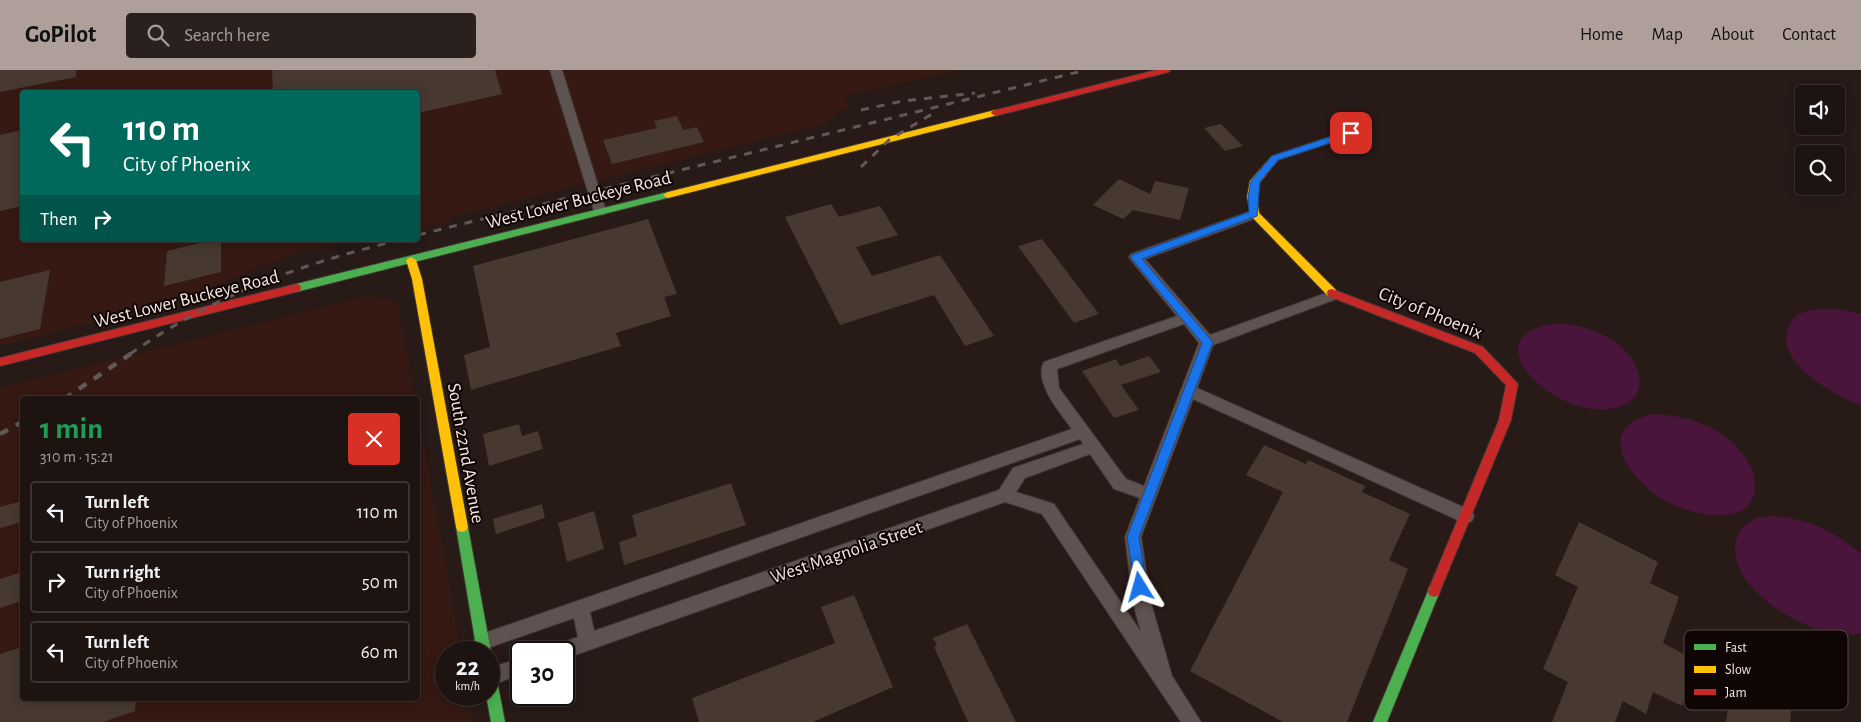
<!DOCTYPE html>
<html lang="en">
<head>
<meta charset="utf-8">
<style>
  body { margin:0; font-family:"Alegreya Sans",sans-serif; background:#2a211f; color:#f1f3f6; height:100vh; display:flex; flex-direction:column; font-size:19px; white-space:nowrap }
  * { box-sizing:border-box; margin:0 }
  p { font-size:16px; color:#a09e9f }
  .icon { flex:none; width:28px; height:28px; fill:none; stroke:currentColor; stroke-width:2; stroke-linecap:round; stroke-linejoin:round }
  .map { position:relative; flex:1; overflow:hidden }
  .drawer { position:absolute; left:20px; top:326px; width:400px; height:305px; display:flex; flex-direction:column; background:#1d1411; border-radius:5px; box-shadow:0 2px 12px #0003,0 0 0 1px #3b3331 }
  .drawer>* { flex:none }
  .banner { position:absolute; left:20px; top:20px; width:400px; height:152px; border-radius:5px; box-shadow:0 2px 12px #0003,0 0 0 1px #3b3331; background:#00695c; color:#fff; overflow:hidden }
  .tools { position:absolute; left:1795px; top:15px; display:grid; gap:10px }
  .tools a { display:grid; place-items:center; width:50px; height:50px; border-radius:5px; background:#1d1411; box-shadow:0 2px 12px #0003,0 0 0 1px #3b3331; font-size:25px }
  .speed { position:absolute; left:435px; top:571px; display:flex; gap:10px; font-size:25px; font-weight:700; text-align:center }
  .speed>* { display:grid; place-content:center; width:65px; height:65px; border-radius:50%; background:#1d1411; box-shadow:0 2px 12px #0003,0 0 0 1px #3b3331; line-height:1 }
  .speed small { font-size:12px; font-weight:400 }
  .speed .limit { border:2px solid #111; border-radius:8px; background:#fff; color:#111 }
  .pin { position:absolute; display:grid; place-items:center; width:42px; height:42px; color:#fff; margin:-21px; border-radius:10px; box-shadow:0 2px 8px #0006 }
  .me { position:absolute; width:55px; margin:-28px; rotate:352deg; stroke-linejoin:round; filter:drop-shadow(0 0 4px #0008) }
  .turn { display:flex; align-items:center; gap:18px; height:105px; padding:0 20px; font-size:22px }
  .turn .icon { width:65px; height:65px; stroke-width:2.5 }
  .turn b { display:block; font-size:35px; line-height:42px }
  .then { display:flex; align-items:center; height:48px; padding:0 20px; background:#0003; gap:10px; font-size:19px }
  .round { display:grid; place-items:center; flex:none; width:52px; height:52px; border-radius:5px; background:#2a211f }
  .summary { display:flex; align-items:center; justify-content:space-between; height:85px; padding:0 20px }
  h1 { font-size:30px; font-weight:700; line-height:38px; color:#1e9e55 }
  ul { padding:0; list-style:none }
  li { display:flex; align-items:center; gap:15px; height:62px; margin:0 10px 8px; padding:0 10px; border:2px solid #3b3331; border-radius:5px }
  li div { flex:1 }
  li b { display:block; font-size:19px }
  li em { font-style:normal }
  header { display:flex; align-items:center; gap:30px; box-sizing:border-box; height:70px; padding:0 25px; background:#ae9f9a; color:#111 }
  header strong { font-size:24px }
  nav { display:flex; gap:28px; margin-inline-start:auto; font-size:18px }
  .search { width:350px; height:45px; background:#2a211f; display:flex; align-items:center; gap:12px; box-sizing:border-box; padding:0 18px; border-radius:5px; color:#a09e9f; font-size:19px }
  .map>svg:first-child { display:block }
  .built { fill:#351912 }
  .water { fill:#4a153a }
  .building { fill:#47392f }
  .lines { fill:none; stroke-linecap:round; stroke-linejoin:round }
  .street-casing { stroke:#413734; stroke-width:2 }
  .fast-casing { stroke:#413734; stroke-width:2 }
  .slow-casing { stroke:#413734; stroke-width:2 }
  .jam-casing { stroke:#413734; stroke-width:2 }
  .street { fill:#5e5350; fill-rule:evenodd }
  .fast { fill:#4caf50; fill-rule:evenodd }
  .slow { fill:#ffc107; fill-rule:evenodd }
  .jam { fill:#c62828; fill-rule:evenodd }
  .rail-far1 { stroke:#625956; stroke-width:3; stroke-dasharray:8 8; stroke-linecap:butt }
  .rail { stroke:#625956; stroke-width:4.5; stroke-dasharray:9 9; stroke-linecap:butt }
  .route { fill:#1a73e8; stroke:#114b97 }
  .labels { text-anchor:middle; stroke-width:4; stroke-linejoin:round; paint-order:stroke }
  .street-label { font-size:19px; fill:#f7e6e1; stroke:#0f0504 }
  .key { fill:#0f0504; stroke:#554846; stroke-width:1 }
  .key-label { font-size:14px; fill:#f7e6e1 }
</style>
</head>
<body>
<header>
<strong>GoPilot</strong>
<div class="search"><svg class="icon" aria-label="search" viewBox="0 0 24 24"><circle cx="10" cy="10" r="6"/><path d="M15 15l6 6"/></svg>Search here</div>
<nav><a>Home</a><a>Map</a><a>About</a><a>Contact</a></nav>
</header>
<div class="map">
<svg width="1861" height="652" viewBox="0 0 1861 652">
  <rect width="100%" height="100%" fill="#271a17"/>
  <g class="built">
    <path d="M0 0H961L845 26 848 36 824 54 452 147 448 152 418 159V22H22V170H350L306 181 258 197 186 229 0 276Z"/>
    <path d="M366 226 398 231 415 329H22V629H418V340L461 582H446V625H468L473 652H0V318Z"/>
  </g>
  <g class="water">
    <path d="M1818 239H1840L1861 244V335C1837 328 1778 293 1787 262 1789 253 1792 248 1800 244 1805 241 1813 240 1818 239Z"/>
    <path d="M1558 253C1579 255 1597 260 1615 272 1644 292 1654 333 1609 339 1552 347 1467 264 1558 253Z"/>
    <path d="M1653 344C1683 345 1714 354 1736 376 1767 408 1762 450 1711 445 1696 443 1680 439 1667 432 1642 418 1597 374 1635 350 1640 347 1647 346 1653 344Z"/>
    <path d="M1773 446C1809 449 1833 460 1861 484V563C1818 576 1716 515 1738 465 1741 459 1747 453 1754 449 1759 447 1767 447 1773 446Z"/>
  </g>
  <g class="building">
    <path d="M0 0H76V7L0 22Z"/>
    <path d="M272 0H495L502 24 418 43V22H273Z"/>
    <path d="M677 46 683 60 697 57 704 72 612 94 603 70 657 58 654 51Z"/>
    <path d="M1221 54 1243 76 1225 81 1204 58Z"/>
    <path d="M22 60V136L0 141V65Z"/>
    <path d="M1119 109 1150 124 1155 111 1189 118 1180 150 1133 140 1123 149 1093 135Z"/>
    <path d="M831 134 839 147 880 136 898 165 856 177 872 206 940 185 994 266 965 276 934 225 840 255 785 147Z"/>
    <path d="M648 149 677 224 664 227 671 246 616 263 621 276 471 320 464 285 490 277 473 196Z"/>
    <path d="M1042 169 1099 244 1074 253 1018 176Z"/>
    <path d="M213 170H221V202L164 216 167 181Z"/>
    <path d="M50 200 40 259 0 269V212Z"/>
    <path d="M1149 286 1161 302 1121 315 1139 340 1114 348 1082 301 1116 289 1120 296Z"/>
    <path d="M519 354 522 366 538 361 543 379 489 396 483 364Z"/>
    <path d="M1264 375 1306 394 1308 390 1365 416 1362 422 1410 444 1389 490 1408 499 1347 652H1283L1190 601 1283 422 1246 405Z"/>
    <path d="M731 413 746 455 624 495 619 472 637 466 632 445Z"/>
    <path d="M22 431V452L0 458V437Z"/>
    <path d="M542 434 545 448 496 464 493 449Z"/>
    <path d="M594 441 604 479 567 492 558 453Z"/>
    <path d="M1579 452 1658 492 1650 513 1679 527 1663 573 1693 589 1682 636 1653 622 1646 644 1623 631 1615 652H1552L1568 612 1543 599 1578 517 1555 505Z"/>
    <path d="M22 502V531L0 538V509Z"/>
    <path d="M854 525 893 617 813 652H699L692 628 835 573 821 537Z"/>
    <path d="M967 554 1016 652H968L934 577 937 576 933 568Z"/>
    <path d="M22 577V629H136L135 641 103 652H0V584Z"/>
    <path d="M1732 604 1792 631 1790 652H1726Z"/>
  </g>
  <g class="lines">
    <defs>
      <g id="street">
        <path d="M550 0H562L606 141 605 144 600 145 594 141Z"/>
        <path d="M1254 140 1259 141 1260 144 1259 147 1145 189 1210 265 1329 222H1339L1341 225 1339 228 1213 275 1197 318 1472 441 1474 446 1472 451 1466 453 1460 451 1193 329 1141 467 1151 533 1172 606 1201 652H1181L1042 444 1005 432 564 589V582H550L553 576 578 567 574 548 482 580 476 578 473 572 476 566 482 564 1072 359C1061 344 1033 312 1044 292L1177 246 1131 190 1129 187 1131 184ZM1184 254 1199 273 1144 416 1126 409 1059 318 1057 299ZM1080 369 1083 374 1013 398 999 420 594 561 590 542ZM1090 384 1114 419 1140 428 1125 467 1133 533 1141 562 1054 434 1016 422 1025 408Z"/>
        <path d="M521 588V604L489 616V598Z"/>
      </g>
      <g id="fast">
        <path d="M668 122 671 123V127L296 222 291 218 296 214Z"/>
        <path d="M462 452 466 453 468 457 491 582 489 586V582H477L456 457 458 453Z"/>
        <path d="M1434 515 1439 517 1440 521 1387 652H1373L1428 521 1429 517Z"/>
        <path d="M489 599 494 600 496 605 505 652H491L486 625H489Z"/>
      </g>
      <g id="slow">
        <path d="M995 40 998 41V45L668 128 663 125 668 122Z"/>
        <path d="M1351 60 1355 63 1354 65 1278 90 1260 112 1257 127 1259 143 1336 220 1337 223 1336 226H1328L1251 146 1247 127 1250 111 1272 86Z"/>
        <path d="M411 187 416 190 422 209 468 457 466 461 462 462 458 461 456 457 412 209 406 190Z"/>
      </g>
      <g id="jam">
        <path d="M1156 0H1170L1169 2 995 46 991 43 992 41Z"/>
        <path d="M296 214 300 215 301 218 300 221 0 296V288Z"/>
        <path d="M1332 219 1483 277 1518 314 1511 350 1440 521 1439 525 1434 527 1429 525 1428 521 1499 350 1506 315 1475 283 1328 226 1327 223 1328 220Z"/>
      </g>
    </defs>
    <use href="#street" class="street-casing"/>
    <use href="#fast" class="fast-casing"/>
    <use href="#slow" class="slow-casing"/>
    <use href="#jam" class="jam-casing"/>
    <use href="#street" class="street"/>
    <use href="#fast" class="fast"/>
    <use href="#slow" class="slow"/>
    <use href="#jam" class="jam"/>
    <g class="rail-far1">
      <path d="M861 40 903 31 975 23"/>
      <path d="M861 97 889 70 932 44"/>
      <path d="M418 165 1086 0"/>
      <path d="M130 284C218 223 296 196 399 170"/>
    </g>
    <g class="rail">
      <path d="M64 329 132 283"/>
      <path d="M0 364 22 352"/>
    </g>
  </g>
  <path class="route" d="M1351 60 1354 61V65L1278 90 1260 111 1257 146 1142 189 1213 272 1139 467 1147 517 1145 521 1140 522 1136 521 1127 467 1202 273 1131 188 1132 185 1249 142 1248 127 1251 111 1272 86Z"/>
  <g class="labels">
    <g class="street-label">
      <text transform="translate(578 129) rotate(-14)" y="7">West Lower Buckeye Road</text>
      <text transform="translate(186 228) rotate(-14)" y="7">West Lower Buckeye Road</text>
      <text transform="translate(1431 242) rotate(22)" y="7">City of Phoenix</text>
      <text transform="translate(467 383) rotate(80)" y="7">South 22nd Avenue</text>
      <text transform="translate(846 481) rotate(-19)" y="7">West Magnolia Street</text>
    </g>
  </g>
  <rect x="1684" y="560" width="164" height="80" rx="8" class="key"/>
  <rect x="1694" y="574" width="22" height="6" fill="#4caf50"/>
  <rect x="1694" y="596" width="22" height="7" fill="#ffc107"/>
  <rect x="1694" y="619" width="22" height="6" fill="#c62828"/>
  <g class="key-label">
    <text x="1725" y="582">Fast</text>
    <text x="1725" y="604">Slow</text>
    <text x="1725" y="627">Jam</text>
  </g>
</svg>
<div class="tools">
<a><svg class="icon" aria-label="sound" viewBox="0 0 24 24"><path d="M4 9h4l5-4v14l-5-4H4zM17 9q2 3 0 6"/></svg></a>
<a><svg class="icon" aria-label="search" viewBox="0 0 24 24"><circle cx="10" cy="10" r="6"/><path d="M15 15l6 6"/></svg></a>
</div>
<div class="speed"><div>22<small>km/h</small></div><div class="limit">30</div></div>
<div class="pin" style="left:1351px;top:63px;background:#d93025"><svg class="icon" aria-label="arrive" viewBox="0 0 24 24"><path d="M6 21V4h12l-3 4 3 4H6"/></svg></div>
<svg class="me" style="left:1140px;top:517px" viewBox="-20 -20 40 40"><path d="M0-17L14 15 0 8-14 15z" fill="#1a73e8" stroke="#fff" stroke-width="4"/></svg>
<div class="banner">
<div class="turn"><svg class="icon" aria-label="left" viewBox="0 0 24 24"><path d="M17 20v-9H6M10 6l-5 5 5 5"/></svg><div><b>110 m</b>City of Phoenix</div></div>
<div class="then">Then<svg class="icon" aria-label="right" viewBox="0 0 24 24"><path d="M7 20v-9h11M14 6l5 5-5 5"/></svg></div>
</div>
<section class="drawer">
<div class="summary"><div><h1>1 min</h1><p>310 m · 15:21</p></div><a class="round" style="background:#d93025;color:#fff"><svg class="icon" aria-label="close" viewBox="0 0 24 24"><path d="M6 6l12 12M18 6L6 18"/></svg></a></div>
<ul>
<li><svg class="icon" aria-label="left" viewBox="0 0 24 24"><path d="M17 20v-9H6M10 6l-5 5 5 5"/></svg><div><b>Turn left</b><p>City of Phoenix</p></div><em>110 m</em></li>
<li><svg class="icon" aria-label="right" viewBox="0 0 24 24"><path d="M7 20v-9h11M14 6l5 5-5 5"/></svg><div><b>Turn right</b><p>City of Phoenix</p></div><em>50 m</em></li>
<li><svg class="icon" aria-label="left" viewBox="0 0 24 24"><path d="M17 20v-9H6M10 6l-5 5 5 5"/></svg><div><b>Turn left</b><p>City of Phoenix</p></div><em>60 m</em></li>
</ul>
</section>
</div>
</body>
</html>
